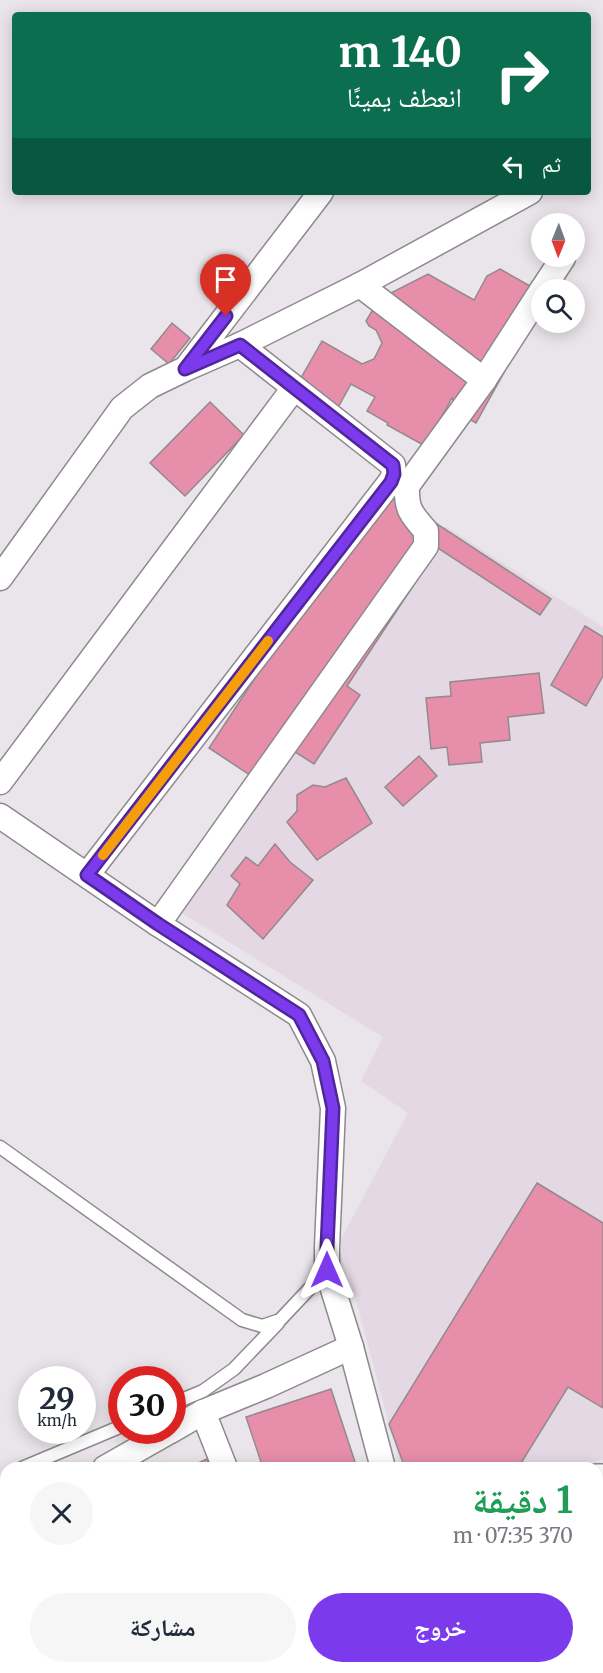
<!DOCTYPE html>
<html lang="ar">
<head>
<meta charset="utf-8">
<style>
  body { margin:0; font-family:Merriweather,"Noto Naskh Arabic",serif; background:#f6f6f7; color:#1f2937; direction:rtl; height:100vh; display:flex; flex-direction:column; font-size:22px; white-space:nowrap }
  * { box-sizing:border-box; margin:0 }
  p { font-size:20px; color:#747a83 }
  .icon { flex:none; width:33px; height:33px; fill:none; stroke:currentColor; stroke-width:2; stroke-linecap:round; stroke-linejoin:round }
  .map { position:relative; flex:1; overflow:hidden; direction:ltr }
  .side { position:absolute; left:0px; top:1462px; width:603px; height:212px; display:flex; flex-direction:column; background:#fff; border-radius:18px 18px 0 0; box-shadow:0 3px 15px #0003; direction:rtl }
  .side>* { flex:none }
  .top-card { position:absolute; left:12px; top:12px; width:579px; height:183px; border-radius:6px; box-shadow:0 3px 15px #0003; direction:rtl; background:#0b6e4f; color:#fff; overflow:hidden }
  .needle { width:39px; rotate:181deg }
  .tools { position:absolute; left:531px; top:213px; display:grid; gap:12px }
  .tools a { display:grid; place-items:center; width:54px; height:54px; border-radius:50%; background:#fff; box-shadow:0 3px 15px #0003; font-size:30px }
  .speed { position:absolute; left:18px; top:1366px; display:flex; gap:12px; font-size:30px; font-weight:700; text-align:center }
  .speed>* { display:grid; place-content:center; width:78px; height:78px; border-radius:50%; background:#fff; box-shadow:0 3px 15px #0003; line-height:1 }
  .speed small { font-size:15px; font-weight:400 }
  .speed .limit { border:9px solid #d22; background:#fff; color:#111 }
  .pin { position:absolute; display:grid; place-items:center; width:51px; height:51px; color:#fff; margin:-62px -26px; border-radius:50% 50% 50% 0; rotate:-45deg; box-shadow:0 0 6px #0007 }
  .pin .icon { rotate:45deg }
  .me { position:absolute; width:66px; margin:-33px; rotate:0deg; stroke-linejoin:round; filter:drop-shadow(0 0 4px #0008) }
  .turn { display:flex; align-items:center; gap:21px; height:126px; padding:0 30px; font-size:27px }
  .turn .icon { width:78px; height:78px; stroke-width:2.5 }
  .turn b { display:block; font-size:42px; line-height:51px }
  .then { display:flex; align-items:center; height:57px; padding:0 30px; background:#0003; gap:12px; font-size:22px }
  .round { display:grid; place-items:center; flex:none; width:63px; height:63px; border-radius:32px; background:#f6f6f7 }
  .summary { display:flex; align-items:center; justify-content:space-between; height:102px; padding:0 30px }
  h1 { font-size:36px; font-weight:700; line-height:45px; color:#1e9e55 }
  .button { display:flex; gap:12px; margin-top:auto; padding:12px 30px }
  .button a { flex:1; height:69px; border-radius:36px; background:#7c3aed; color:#fff; font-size:24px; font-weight:700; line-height:69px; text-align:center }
  .button a+a { background:#f6f6f7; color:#1f2937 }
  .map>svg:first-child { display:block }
  .built { fill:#e3d8e3 }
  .building { fill:#e78eaa; stroke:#928a8c; stroke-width:1.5 }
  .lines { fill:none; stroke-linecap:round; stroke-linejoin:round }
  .lane-casing { stroke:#8e898e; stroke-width:15 }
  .street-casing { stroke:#8e898e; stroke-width:27 }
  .secondary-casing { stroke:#8e898e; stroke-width:36 }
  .lane { stroke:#fff; stroke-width:12 }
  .street { stroke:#fff; stroke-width:24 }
  .secondary { stroke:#fff; stroke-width:33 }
  .route-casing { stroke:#51269a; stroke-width:15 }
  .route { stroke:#7c3aed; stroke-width:10 }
  .slow { stroke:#f59e0b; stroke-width:10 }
</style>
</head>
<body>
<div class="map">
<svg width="603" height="1673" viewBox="0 0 603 1673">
  <rect width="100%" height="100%" fill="#eae5ea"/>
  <path class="built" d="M445 526 603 627V1460L550 1468H401L340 1241 408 1113 361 1081 383 1037 172 907Z"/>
  <g class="building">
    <path d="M500 269 530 286 521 342 476 423 460 414 452 398 425 446 387 425 388 423 367 411 375 397 351 384 330 422 289 399 322 341 362 364 374 359 382 343 376 330 369 326 366 321 379 299 428 274 474 300 487 276Z"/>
    <path d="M172 323 190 338 169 364 151 349Z"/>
    <path d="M210 402 244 435 185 496 150 463Z"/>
    <path d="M381 487 551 599 540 615 438 548 347 686 360 695 314 764 289 748 265 785 209 748Z"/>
    <path d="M585 626 603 637V676L586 706 551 685Z"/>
    <path d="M539 673 544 713 508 717 510 740 480 743 482 762 449 765 447 747 431 749 426 698 451 696 450 682Z"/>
    <path d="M419 756 437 776 403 806 385 787Z"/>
    <path d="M346 778 372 823 317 860 287 822 297 811V795L313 785 325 787Z"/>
    <path d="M275 844 290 862 313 880 263 939 227 905 240 884 231 876 246 857 258 866Z"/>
    <path d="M537 1183 603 1223V1408L568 1387 518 1468H405L389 1424Z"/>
    <path d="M331 1389 357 1468H263L246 1417Z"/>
    <path d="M207 1459 211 1468H187Z"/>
  </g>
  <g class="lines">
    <defs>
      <g id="lane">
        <path d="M0 1147 242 1320 262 1326 280 1320 327 1270"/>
        <path d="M172 1404 203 1391 234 1369 278 1323"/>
        <path d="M22 1468 122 1426"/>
      </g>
      <g id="street">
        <path d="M360 285 484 380"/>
        <path d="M542 290 563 258"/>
        <path d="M187 367 321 192"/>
        <path d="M0 578 122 408 150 386 185 369 240 345 360 285 530 192"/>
        <path d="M0 782 294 388"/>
        <path d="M0 816 158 924 299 1015 323 1061 333 1108 327 1247V1270L351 1347 383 1468"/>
        <path d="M87 875 391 481 394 474 393 465 240 345"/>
        <path d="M158 924 426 546V531C411 514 406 509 407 486L484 380 542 290"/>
        <path d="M203 1412 225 1468"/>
        <path d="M172 1430 203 1412 266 1386 351 1347"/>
        <path d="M105 1468 170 1431"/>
        <path d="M0 1511 6 1509"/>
        <path d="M0 1583 6 1598"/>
        <path d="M597 1627 603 1623"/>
        <path d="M315 1673V1668"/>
        <path d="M531 1673 538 1668"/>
      </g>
      <g id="secondary">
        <path d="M597 1481H603"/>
        <path d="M597 1518 603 1517"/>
        <path d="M0 1643 6 1640"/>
        <path d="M30 1673 40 1668"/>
      </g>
    </defs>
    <use href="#lane" class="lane-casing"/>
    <use href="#street" class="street-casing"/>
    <use href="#secondary" class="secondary-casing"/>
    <use href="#lane" class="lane"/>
    <use href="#street" class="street"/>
    <use href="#secondary" class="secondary"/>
  </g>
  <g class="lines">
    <defs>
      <path id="route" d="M226 316 185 369 240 345 393 465 394 474 391 482 87 875 158 924 299 1015 323 1061 333 1108 327 1247V1270"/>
    </defs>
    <use href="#route" class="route-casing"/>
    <use href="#route" class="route"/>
    <path class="slow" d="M103 855 268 641"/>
  </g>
</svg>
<div class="tools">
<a><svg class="needle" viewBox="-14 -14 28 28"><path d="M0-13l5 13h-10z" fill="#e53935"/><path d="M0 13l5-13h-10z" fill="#747a83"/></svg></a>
<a><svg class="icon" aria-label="search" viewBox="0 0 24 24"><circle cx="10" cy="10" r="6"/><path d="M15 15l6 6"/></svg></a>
</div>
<div class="speed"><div>29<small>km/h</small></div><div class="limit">30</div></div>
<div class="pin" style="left:226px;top:316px;background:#d93025"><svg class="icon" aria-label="arrive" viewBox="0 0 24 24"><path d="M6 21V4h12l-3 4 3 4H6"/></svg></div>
<svg class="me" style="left:327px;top:1270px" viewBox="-20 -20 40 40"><path d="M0-17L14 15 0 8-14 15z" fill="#7c3aed" stroke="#fff" stroke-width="4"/></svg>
<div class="top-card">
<div class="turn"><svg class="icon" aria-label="right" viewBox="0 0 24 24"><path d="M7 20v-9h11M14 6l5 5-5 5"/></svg><div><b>140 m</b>انعطف يمينًا</div></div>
<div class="then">ثم<svg class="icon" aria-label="left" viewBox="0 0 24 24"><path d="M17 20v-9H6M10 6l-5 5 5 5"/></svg></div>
</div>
<section class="side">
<div class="summary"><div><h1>1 دقيقة</h1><p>370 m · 07:35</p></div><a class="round"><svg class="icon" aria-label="close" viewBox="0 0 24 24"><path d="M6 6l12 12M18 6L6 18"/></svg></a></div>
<div class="button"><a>خروج</a><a>مشاركة</a></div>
</section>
</div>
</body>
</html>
